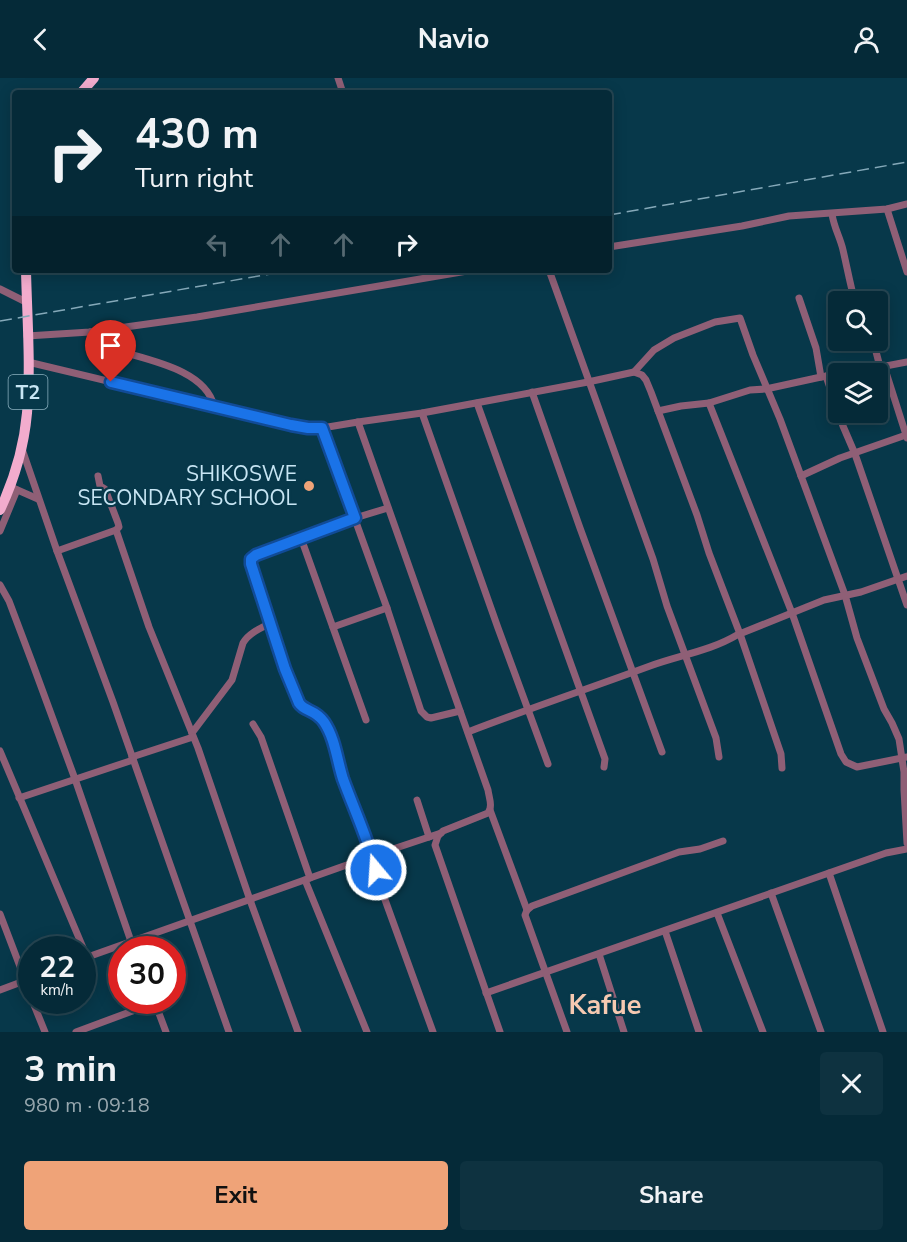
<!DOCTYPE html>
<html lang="en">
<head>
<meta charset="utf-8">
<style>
  body { margin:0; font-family:"Nunito Sans",sans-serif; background:#0e3240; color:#f1f3f6; height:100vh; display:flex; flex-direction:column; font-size:22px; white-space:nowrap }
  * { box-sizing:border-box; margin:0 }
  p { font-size:20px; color:#97a7ae }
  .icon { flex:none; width:33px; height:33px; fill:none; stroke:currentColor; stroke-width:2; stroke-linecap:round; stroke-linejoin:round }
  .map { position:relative; height:954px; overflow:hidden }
  .side { display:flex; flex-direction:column; background:#052a38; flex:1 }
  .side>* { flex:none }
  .banner { position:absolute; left:12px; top:12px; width:600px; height:183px; border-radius:6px; box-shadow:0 3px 15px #0003,0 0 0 2px #264653; background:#052a38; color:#f1f3f6; overflow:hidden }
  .fabs { position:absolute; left:828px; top:213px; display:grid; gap:12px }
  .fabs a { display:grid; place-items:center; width:60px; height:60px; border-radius:6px; background:#052a38; box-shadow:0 3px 15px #0003,0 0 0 2px #264653; font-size:30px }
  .speed { position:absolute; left:18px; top:858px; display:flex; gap:12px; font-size:30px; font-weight:700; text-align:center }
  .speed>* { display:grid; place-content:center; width:78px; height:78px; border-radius:50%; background:#052a38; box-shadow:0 3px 15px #0003,0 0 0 2px #264653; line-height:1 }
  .speed small { font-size:15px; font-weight:400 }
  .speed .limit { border:9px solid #d22; background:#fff; color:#111 }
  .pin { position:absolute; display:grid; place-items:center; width:51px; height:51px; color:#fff; margin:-62px -26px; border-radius:50% 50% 50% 0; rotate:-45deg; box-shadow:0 0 6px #0007 }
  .pin .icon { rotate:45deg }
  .me { position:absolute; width:66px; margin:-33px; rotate:342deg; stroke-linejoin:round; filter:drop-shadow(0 0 4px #0008) }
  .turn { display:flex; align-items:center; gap:21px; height:126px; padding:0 24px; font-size:27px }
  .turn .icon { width:78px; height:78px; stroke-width:2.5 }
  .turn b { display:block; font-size:42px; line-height:51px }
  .lanes { display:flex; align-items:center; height:57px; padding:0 24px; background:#0003; justify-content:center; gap:30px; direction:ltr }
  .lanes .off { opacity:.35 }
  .round { display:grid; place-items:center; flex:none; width:63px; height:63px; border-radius:6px; background:#0e3240 }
  .headline { display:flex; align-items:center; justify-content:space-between; height:102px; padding:0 24px }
  h1 { font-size:36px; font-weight:700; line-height:45px }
  .cta { display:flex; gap:12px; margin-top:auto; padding:12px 24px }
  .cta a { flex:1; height:69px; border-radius:6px; background:#efa378; color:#111; font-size:24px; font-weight:700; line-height:69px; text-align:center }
  .cta a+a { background:#0e3240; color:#f1f3f6 }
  header { display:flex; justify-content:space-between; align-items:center; height:78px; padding:0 24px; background:#052a38; font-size:27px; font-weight:700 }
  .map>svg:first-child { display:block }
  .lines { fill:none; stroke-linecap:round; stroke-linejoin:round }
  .minor { stroke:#8f5f76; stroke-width:7 }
  .highway { stroke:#f2accd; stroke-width:10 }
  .rail { stroke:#85a9b9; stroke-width:1.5; stroke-dasharray:12 6; stroke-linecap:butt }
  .route-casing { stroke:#114b97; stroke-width:15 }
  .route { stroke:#1a73e8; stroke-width:10 }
  .poi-dot { fill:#efa378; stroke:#07384a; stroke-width:2 }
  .labels { text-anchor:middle; stroke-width:4.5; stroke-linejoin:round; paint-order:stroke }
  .shield { fill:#07384a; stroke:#8db1c0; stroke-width:1.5 }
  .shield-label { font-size:20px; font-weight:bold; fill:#c7e5f3 }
  .poi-label { font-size:21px; fill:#c7e5f3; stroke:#07384a; text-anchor:end }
  .district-label { font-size:27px; font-weight:bold; fill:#f5c9b1; stroke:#07384a }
</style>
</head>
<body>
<header><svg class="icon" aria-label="back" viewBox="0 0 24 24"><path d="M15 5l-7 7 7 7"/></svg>Navio<svg class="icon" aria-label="person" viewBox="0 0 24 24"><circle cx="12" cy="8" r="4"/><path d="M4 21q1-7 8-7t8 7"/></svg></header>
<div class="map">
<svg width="907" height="954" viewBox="0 0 907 954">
  <rect width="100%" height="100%" fill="#07384a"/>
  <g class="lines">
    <g class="minor">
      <path d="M338 0 343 15"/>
      <path d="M887 131 907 194"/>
      <path d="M832 136C834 150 840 159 843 172 847 189 850 206 855 224"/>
      <path d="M609 169 742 148 789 138 887 131 907 126"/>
      <path d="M549 192 653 481 667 528 716 660 719 679"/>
      <path d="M0 211 26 224"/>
      <path d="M799 220 816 270 821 299"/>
      <path d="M90 254 108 268 116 272C147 282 205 291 214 328"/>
      <path d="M27 258 90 254 197 239 473 192"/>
      <path d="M873 262 880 289"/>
      <path d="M28 284 300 349 322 350 358 344 488 712C489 720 493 728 488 735L443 753 438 758 435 767 500 954"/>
      <path d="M884 288 907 360"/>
      <path d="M634 294 654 272 674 260 715 244 740 240 753 277 780 341 845 517 857 560 884 631 892 645 899 661 904 694V712L907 765"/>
      <path d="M844 296 907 284"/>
      <path d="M826 298 843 348 855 376 907 527"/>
      <path d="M532 314 580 450 662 674"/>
      <path d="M477 325 605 681 604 689"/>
      <path d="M709 325 792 535 841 676 846 684 857 689 907 679"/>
      <path d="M658 333 681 328 709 325 750 312 766 311 821 299 838 296"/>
      <path d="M422 335 498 550 548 686"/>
      <path d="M358 344 422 335 588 304 634 294 642 297 646 302 651 314 697 437 709 475 740 556 781 676 782 690"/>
      <path d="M322 350 387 530 421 633 427 639 431 640 460 633"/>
      <path d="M22 371 57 473 113 624 229 954"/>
      <path d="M801 398 840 380 906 357"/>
      <path d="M13 410 38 421"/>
      <path d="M388 430 355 440 256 477 251 481V486L285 591 299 625 301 629 313 633 317 636 324 644 330 657 351 722 372 778 384 819 433 954"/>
      <path d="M116 452 149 549 198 670 250 822 298 954"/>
      <path d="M0 453 17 412"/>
      <path d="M301 460 366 642"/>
      <path d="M57 473 116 452 119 449 118 445 105 411 100 408 98 398"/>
      <path d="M0 507 9 523 32 584 75 701 134 872"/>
      <path d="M333 549 387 530"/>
      <path d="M253 646 261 659 310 800"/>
      <path d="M468 654C528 631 590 610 650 588 680 577 710 573 737 557L824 522 861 514 907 498"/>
      <path d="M192 655 232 602 243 565C249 555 261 550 271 545"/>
      <path d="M0 673 87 879"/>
      <path d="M132 679 193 659"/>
      <path d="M19 720 133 682"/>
      <path d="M417 722 429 759"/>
      <path d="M490 732 527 832"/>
      <path d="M829 795 883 954"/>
      <path d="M305 802 367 954"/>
      <path d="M771 815 821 954"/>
      <path d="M717 835 763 954"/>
      <path d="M0 836 32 920"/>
      <path d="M665 853 699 954"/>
      <path d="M599 876 624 954"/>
      <path d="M82 881 372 778 441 755"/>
      <path d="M0 912 32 900"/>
      <path d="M486 915 886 775 907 771"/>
      <path d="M32 922 45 954"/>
      <path d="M154 922 166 954"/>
      <path d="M76 954 154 925"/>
      <path d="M567 954 525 837 527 832 532 828 679 774 700 771 723 763"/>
    </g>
    <g class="highway">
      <path d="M81 15 94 0"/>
      <path d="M0 432C14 402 24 369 27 335 31 288 27 239 26 192"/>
    </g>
    <g class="rail">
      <path d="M609 137 907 84"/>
      <path d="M0 243 293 192"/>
    </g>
  </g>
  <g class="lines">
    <defs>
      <path id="route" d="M111 304 291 347 308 350H322L355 440 256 477 251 481V486L285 591 299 625C305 634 315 631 324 644 335 660 337 682 343 701 354 731 368 761 376 792"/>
    </defs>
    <use href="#route" class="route-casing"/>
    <use href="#route" class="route"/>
  </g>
  <circle class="poi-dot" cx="309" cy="408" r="6"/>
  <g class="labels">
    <rect class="shield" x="8.5" y="297" width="39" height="34" rx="4.5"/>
    <g class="shield-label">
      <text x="28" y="321">T2</text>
    </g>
    <g class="poi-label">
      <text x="297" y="403">SHIKOSWE<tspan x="297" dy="24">SECONDARY SCHOOL</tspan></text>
    </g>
    <g class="district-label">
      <text x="605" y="936">Kafue</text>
    </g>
  </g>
</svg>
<div class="fabs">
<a><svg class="icon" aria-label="search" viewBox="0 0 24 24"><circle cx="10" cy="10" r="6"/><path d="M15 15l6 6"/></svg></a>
<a><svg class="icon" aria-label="layers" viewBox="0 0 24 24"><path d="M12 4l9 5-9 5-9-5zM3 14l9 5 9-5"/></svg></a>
</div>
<div class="speed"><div>22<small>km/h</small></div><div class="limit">30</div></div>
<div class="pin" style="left:111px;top:304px;background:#d93025"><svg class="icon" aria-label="arrive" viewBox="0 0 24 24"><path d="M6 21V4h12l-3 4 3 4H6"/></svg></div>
<svg class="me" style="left:376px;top:792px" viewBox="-20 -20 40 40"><circle r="17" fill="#1a73e8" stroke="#fff" stroke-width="3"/><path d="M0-11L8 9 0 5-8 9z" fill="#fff"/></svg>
<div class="banner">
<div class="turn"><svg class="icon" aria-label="right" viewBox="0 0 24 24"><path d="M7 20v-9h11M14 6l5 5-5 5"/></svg><div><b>430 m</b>Turn right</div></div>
<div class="lanes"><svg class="icon off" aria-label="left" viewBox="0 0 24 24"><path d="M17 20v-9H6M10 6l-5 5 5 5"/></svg><svg class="icon off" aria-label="ahead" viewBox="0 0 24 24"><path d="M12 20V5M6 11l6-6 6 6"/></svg><svg class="icon off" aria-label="ahead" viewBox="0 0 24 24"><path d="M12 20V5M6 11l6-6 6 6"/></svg><svg class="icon" aria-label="right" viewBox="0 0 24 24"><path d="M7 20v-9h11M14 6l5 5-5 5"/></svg></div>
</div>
</div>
<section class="side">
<div class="headline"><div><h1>3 min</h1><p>980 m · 09:18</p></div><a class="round"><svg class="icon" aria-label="close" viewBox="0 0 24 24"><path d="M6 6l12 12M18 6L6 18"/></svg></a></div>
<div class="cta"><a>Exit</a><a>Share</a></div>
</section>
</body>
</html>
